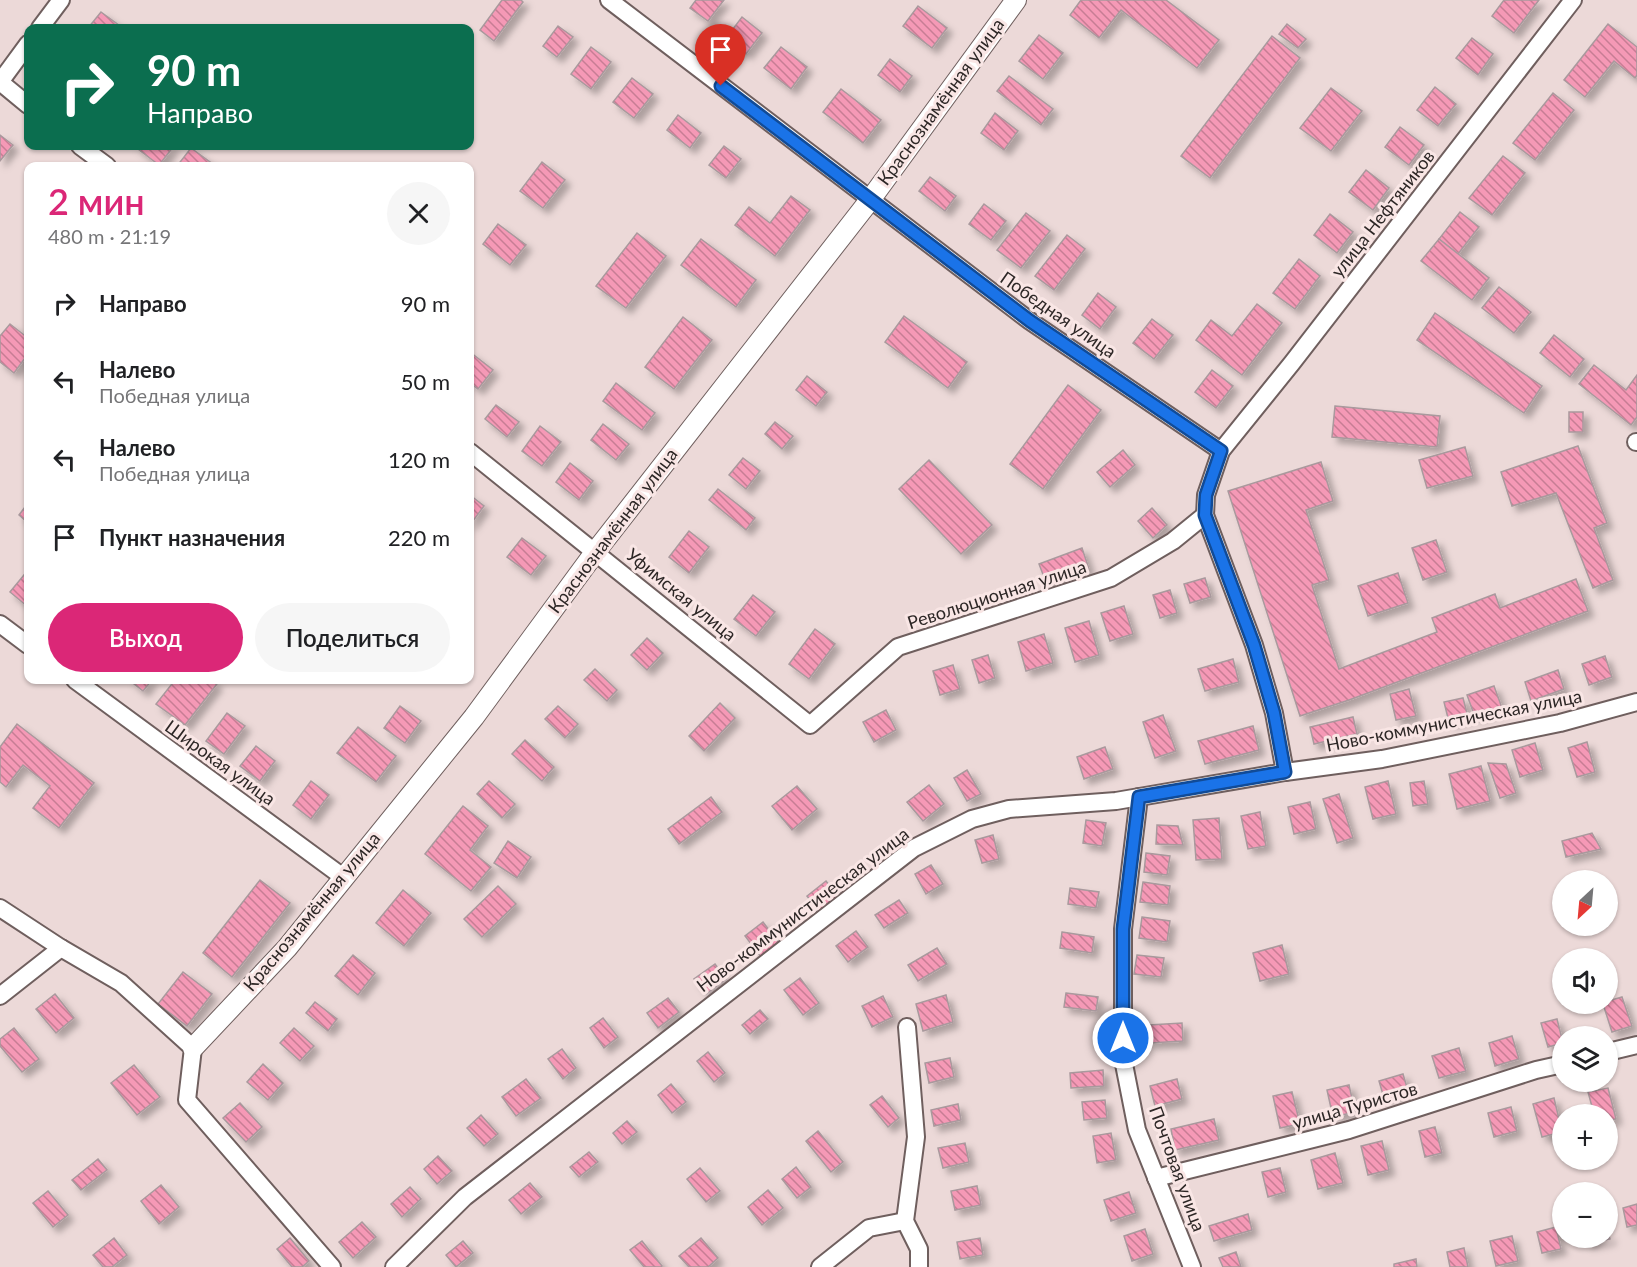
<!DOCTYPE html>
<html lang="ru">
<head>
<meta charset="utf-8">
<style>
  body { margin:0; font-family:Lato,sans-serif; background:#f6f6f6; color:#202124; height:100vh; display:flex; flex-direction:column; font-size:22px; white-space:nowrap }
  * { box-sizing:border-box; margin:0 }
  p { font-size:20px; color:#757577 }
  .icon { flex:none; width:33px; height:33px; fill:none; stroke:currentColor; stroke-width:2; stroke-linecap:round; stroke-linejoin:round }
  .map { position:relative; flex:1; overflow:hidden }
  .side { position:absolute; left:24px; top:162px; width:450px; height:522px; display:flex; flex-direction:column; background:#fff; border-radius:12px; box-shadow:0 2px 4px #0004 }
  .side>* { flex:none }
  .top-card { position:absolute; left:24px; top:24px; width:450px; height:126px; border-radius:12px; box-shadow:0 2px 4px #0004; background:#0b6e4f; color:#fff; overflow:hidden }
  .needle { width:39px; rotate:206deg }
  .fabs { position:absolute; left:1552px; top:870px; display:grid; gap:12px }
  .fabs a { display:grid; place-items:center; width:66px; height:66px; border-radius:50%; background:#fff; box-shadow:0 2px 4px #0004; font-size:30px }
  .pin { position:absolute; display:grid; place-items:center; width:51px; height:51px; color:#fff; margin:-62px -26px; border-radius:50% 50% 50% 0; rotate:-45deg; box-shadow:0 0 6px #0007 }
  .pin .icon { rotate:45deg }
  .me { position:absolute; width:66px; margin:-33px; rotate:0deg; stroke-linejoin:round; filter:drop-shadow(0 0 4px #0008) }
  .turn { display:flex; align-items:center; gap:21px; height:126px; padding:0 24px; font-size:27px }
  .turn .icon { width:78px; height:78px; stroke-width:2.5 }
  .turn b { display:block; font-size:42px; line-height:51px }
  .round { display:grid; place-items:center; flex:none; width:63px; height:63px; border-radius:32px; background:#f6f6f6 }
  .headline { display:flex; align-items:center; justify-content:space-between; height:102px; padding:0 24px }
  h1 { font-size:36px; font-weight:600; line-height:45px; color:#db2777 }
  .cta { display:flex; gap:12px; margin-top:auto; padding:12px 24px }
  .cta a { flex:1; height:69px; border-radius:36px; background:#db2777; color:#fff; font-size:24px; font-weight:600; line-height:69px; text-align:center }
  .cta a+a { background:#f6f6f6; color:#202124 }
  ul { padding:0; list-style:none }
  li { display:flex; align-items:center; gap:18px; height:78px; padding:0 24px }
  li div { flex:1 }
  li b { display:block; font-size:22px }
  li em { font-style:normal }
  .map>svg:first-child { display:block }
  .building { fill:url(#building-back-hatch); stroke:#a9999d; stroke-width:1.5; filter:url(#shadow) }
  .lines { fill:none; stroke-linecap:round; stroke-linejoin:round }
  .minor-casing { stroke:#6f5f5e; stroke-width:20 }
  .tertiary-casing { stroke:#6f5f5e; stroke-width:22 }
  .minor { stroke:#fff; stroke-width:16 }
  .tertiary { stroke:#fff; stroke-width:20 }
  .route-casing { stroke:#114b97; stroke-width:15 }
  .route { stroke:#1a73e8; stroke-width:10 }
  .labels { text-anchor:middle; stroke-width:6; stroke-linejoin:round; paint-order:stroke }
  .street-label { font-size:18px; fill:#2d2726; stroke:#f9e6e5 }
</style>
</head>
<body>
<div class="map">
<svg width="1637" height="1267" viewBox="0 0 1637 1267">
  <defs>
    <pattern id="building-back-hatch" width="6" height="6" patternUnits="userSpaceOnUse" patternTransform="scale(1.5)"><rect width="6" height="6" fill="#f599b6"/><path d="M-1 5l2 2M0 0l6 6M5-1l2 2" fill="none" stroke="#c77d94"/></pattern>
    <filter id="shadow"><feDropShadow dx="5.5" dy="5.5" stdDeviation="3" flood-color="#0004"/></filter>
  </defs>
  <rect width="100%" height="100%" fill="#ecd9d8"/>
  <g class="building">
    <path d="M502 0H521L523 2 494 41 480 30Z"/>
    <path d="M696 0H724L708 21 690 8Z"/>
    <path d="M1081 0H1166L1219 40 1197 68 1121 10 1099 38 1070 15Z"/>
    <path d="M1504 0H1539L1514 33 1492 16Z"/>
    <path d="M918 6 947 28 932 48 903 26Z"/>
    <path d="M101 12 123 28H88Z"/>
    <path d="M742 17 762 33 746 54 726 38Z"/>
    <path d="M1287 24 1306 39 1298 48 1279 34Z"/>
    <path d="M1608 24 1637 47V75L1635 78 1614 61 1585 97 1564 80Z"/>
    <path d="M558 26 573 37 557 57 543 46Z"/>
    <path d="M1039 35 1063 53 1043 79 1019 61Z"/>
    <path d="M1272 36 1300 58 1210 178 1181 156Z"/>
    <path d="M1472 38 1493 54 1478 75 1456 58Z"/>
    <path d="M591 47 611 62 591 89 571 74Z"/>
    <path d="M781 47 807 67 791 89 764 68Z"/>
    <path d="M890 59 912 76 900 92 878 75Z"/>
    <path d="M1009 76 1053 109 1041 125 997 91Z"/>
    <path d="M632 78 653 94 634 118 613 102Z"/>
    <path d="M1435 87 1456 104 1438 126 1417 110Z"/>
    <path d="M1331 88 1362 111 1331 151 1300 128Z"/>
    <path d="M841 89 881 120 863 143 823 112Z"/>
    <path d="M1553 93 1574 110 1535 160 1513 143Z"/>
    <path d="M995 113 1018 131 1004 150 981 133Z"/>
    <path d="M678 115 701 133 690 148 667 130Z"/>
    <path d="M1400 127 1424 145 1409 165 1385 147Z"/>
    <path d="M0 135 13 145 0 161Z"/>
    <path d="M134 146H174L159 165Z"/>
    <path d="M724 146 741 159 726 178 709 165Z"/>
    <path d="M191 148 210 162 207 166H177Z"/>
    <path d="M1503 156 1525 173 1492 215 1469 198Z"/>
    <path d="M542 162 565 180 543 208 520 191Z"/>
    <path d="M1366 170 1389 188 1373 210 1349 192Z"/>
    <path d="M930 177 956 196 945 211 919 191Z"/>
    <path d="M791 196 810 210 775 256 735 225 749 207 770 223Z"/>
    <path d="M984 204 1006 221 991 240 969 224Z"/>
    <path d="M1460 212 1479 227 1458 254 1439 239Z"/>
    <path d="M1026 213 1050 231 1021 268 997 250Z"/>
    <path d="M1330 214 1353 232 1337 253 1314 235Z"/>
    <path d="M498 224 526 245 510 265 483 244Z"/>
    <path d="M637 233 666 256 626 308 596 286Z"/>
    <path d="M1067 235 1085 249 1054 290 1035 276Z"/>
    <path d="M701 239 756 280 736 307 681 265Z"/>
    <path d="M1439 239 1489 278 1472 300 1421 261Z"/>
    <path d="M1299 259 1320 276 1295 309 1273 293Z"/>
    <path d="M1499 287 1531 312 1514 333 1482 308Z"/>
    <path d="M1098 293 1116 307 1100 329 1082 315Z"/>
    <path d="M1257 304 1282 323 1242 375 1196 340 1211 320 1232 336Z"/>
    <path d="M1435 313 1542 386 1524 413 1417 340Z"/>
    <path d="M904 316 967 362 948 388 885 342Z"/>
    <path d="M683 317 712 340 674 389 645 367Z"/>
    <path d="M1152 319 1173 335 1154 359 1133 343Z"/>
    <path d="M10 324 28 338V354L14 373 0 362V336Z"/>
    <path d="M1554 335 1584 359 1570 377 1540 353Z"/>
    <path d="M470 352 493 370 478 389 470 383Z"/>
    <path d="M1594 365 1626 390 1637 375V417L1631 425 1579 384Z"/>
    <path d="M1212 370 1233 386 1216 408 1195 392Z"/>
    <path d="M807 376 827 392 816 406 796 390Z"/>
    <path d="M616 383 655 413 642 430 603 401Z"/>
    <path d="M1068 385 1101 410 1043 489 1010 464Z"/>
    <path d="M496 405 519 422 507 437 485 419Z"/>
    <path d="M1335 406 1440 416 1437 447 1332 437Z"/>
    <rect x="1569" y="412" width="14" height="20"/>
    <path d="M775 422 793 436 782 449 765 434Z"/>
    <path d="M603 424 629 444 616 460 591 440Z"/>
    <path d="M540 426 561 442 542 466 522 451Z"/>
    <path d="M1578 446 1607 523 1594 528 1613 580 1593 588 1556 493 1512 506 1501 472Z"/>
    <path d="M1465 447 1473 476 1427 488 1419 460Z"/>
    <path d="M1123 450 1135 465 1110 487 1097 472Z"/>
    <path d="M743 458 760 471 746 489 729 475Z"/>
    <path d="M929 460 992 525 961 554 899 489Z"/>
    <path d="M1321 462 1333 501 1306 510 1329 580 1312 585 1339 669 1437 632 1432 618 1495 594 1500 608 1576 579 1588 611 1349 700 1300 716 1228 491Z"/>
    <path d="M570 463 593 481 579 500 556 482Z"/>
    <path d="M718 489 755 518 746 530 709 500Z"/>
    <path d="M470 495 484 506 470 525Z"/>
    <path d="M28 503V523L19 515Z"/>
    <path d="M1152 508 1167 525 1153 538 1138 521Z"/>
    <path d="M689 531 709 547 689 573 669 557Z"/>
    <path d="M522 538 546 556 531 575 507 557Z"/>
    <path d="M1436 540 1447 572 1423 580 1412 548Z"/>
    <path d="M1082 548 1089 569 1047 585 1039 564Z"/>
    <path d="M28 570V607L10 592Z"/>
    <path d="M1398 573 1408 603 1368 616 1358 586Z"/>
    <path d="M1205 578 1211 597 1190 603 1184 584Z"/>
    <path d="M1170 590 1177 613 1160 618 1153 595Z"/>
    <path d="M753 595 775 612 756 636 734 619Z"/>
    <path d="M1124 606 1133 634 1110 641 1101 613Z"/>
    <path d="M1089 621 1099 655 1075 662 1065 628Z"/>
    <path d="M815 629 835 644 809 679 789 664Z"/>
    <path d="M1044 634 1053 663 1026 671 1018 642Z"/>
    <path d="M647 638 663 653 647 670 631 655Z"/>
    <path d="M988 655 995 678 979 683 972 660Z"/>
    <path d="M1605 656 1612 677 1589 685 1582 664Z"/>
    <path d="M1233 659 1239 682 1205 691 1198 669Z"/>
    <path d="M953 665 960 689 940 695 933 671Z"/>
    <path d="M595 669 617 690 607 701 584 680Z"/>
    <path d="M1558 670 1564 689 1531 701 1525 682Z"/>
    <path d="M129 680H152L143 691Z"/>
    <path d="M175 680H211L217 684 185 725 156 704Z"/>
    <path d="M1494 686 1502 708 1475 717 1467 695Z"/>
    <path d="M1409 689 1416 716 1396 720 1390 694Z"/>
    <path d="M1463 698 1468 717 1449 722 1444 702Z"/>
    <path d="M720 703 735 718 704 751 689 736Z"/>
    <path d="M400 706 421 721 405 743 384 728Z"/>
    <path d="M558 706 578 724 565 738 545 719Z"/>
    <path d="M886 710 896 730 874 742 863 722Z"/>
    <path d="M227 713 245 726 224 754 206 741Z"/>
    <path d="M1163 715 1176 751 1155 758 1143 722Z"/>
    <path d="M1353 717 1357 734 1314 744 1310 727Z"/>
    <path d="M17 724 94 783 59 828 33 808 50 786 23 765 6 787 0 782V747Z"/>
    <path d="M1253 726 1259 750 1205 764 1198 741Z"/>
    <path d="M358 727 396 756 376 782 337 753Z"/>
    <path d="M525 740 554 767 542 781 512 754Z"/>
    <path d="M1587 742 1595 772 1577 777 1568 748Z"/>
    <path d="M1535 743 1543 770 1520 777 1512 750Z"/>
    <path d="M256 746 275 761 260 781 240 766Z"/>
    <path d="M1105 747 1113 769 1084 779 1077 757Z"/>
    <path d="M1488 763 1506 764 1516 793 1500 798Z"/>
    <path d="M1481 766 1490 801 1457 809 1449 774Z"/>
    <path d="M967 770 981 794 967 801 954 778Z"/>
    <path d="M311 781 329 795 311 819 293 805Z"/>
    <path d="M489 781 515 804 502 818 477 794Z"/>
    <path d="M1388 781 1396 814 1373 819 1365 787Z"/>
    <path d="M1424 781 1428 804 1413 806 1410 783Z"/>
    <path d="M929 785 944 804 923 821 907 802Z"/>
    <path d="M797 786 817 809 792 830 772 806Z"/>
    <path d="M1339 794 1353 838 1337 843 1323 799Z"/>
    <path d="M711 797 722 812 679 844 668 829Z"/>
    <path d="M1310 802 1316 829 1294 834 1288 807Z"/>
    <path d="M463 806 488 826 470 850 491 867 471 891 425 854Z"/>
    <path d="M1260 812 1266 846 1248 849 1241 816Z"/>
    <path d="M1219 818 1222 859 1196 860 1193 820Z"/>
    <path d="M1086 820 1106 823 1102 846 1083 843Z"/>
    <path d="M1157 825 1178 826 1183 845 1156 844Z"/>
    <path d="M1592 833 1601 849 1566 857 1562 841Z"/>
    <path d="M993 835 999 859 982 863 975 840Z"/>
    <path d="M508 841 531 857 517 878 494 863Z"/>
    <path d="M1146 853 1170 856 1167 875 1144 872Z"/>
    <path d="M931 865 943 884 926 894 915 874Z"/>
    <path d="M260 880 290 903 232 977 203 953Z"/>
    <path d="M826 881 838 897 819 911 807 896Z"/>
    <path d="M1143 882 1170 886 1168 905 1140 902Z"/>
    <path d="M498 886 516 904 482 937 464 919Z"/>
    <path d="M1070 888 1099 892 1096 908 1068 904Z"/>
    <path d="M403 890 431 913 404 946 376 923Z"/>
    <path d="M899 900 908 913 884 928 875 915Z"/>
    <path d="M1142 917 1170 921 1167 942 1139 938Z"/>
    <path d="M763 922 779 943 761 957 745 936Z"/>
    <path d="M856 931 868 947 848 962 836 946Z"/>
    <path d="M1062 932 1094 937 1092 953 1060 948Z"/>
    <path d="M1282 945 1289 974 1260 981 1253 953Z"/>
    <path d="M937 948 947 964 918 981 908 965Z"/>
    <path d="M353 955 375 973 358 995 335 976Z"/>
    <path d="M1137 955 1164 958 1161 977 1134 974Z"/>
    <path d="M715 964 726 979 706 994 694 979Z"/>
    <path d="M183 972 212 994 187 1026 158 1004Z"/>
    <path d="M800 978 819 1003 803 1015 784 990Z"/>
    <path d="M1066 993 1098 997 1096 1011 1064 1007Z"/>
    <path d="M55 994 74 1018 56 1033 36 1009Z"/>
    <path d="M946 995 953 1022 923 1031 916 1004Z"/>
    <path d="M883 996 893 1017 872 1027 862 1006Z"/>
    <path d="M1622 997 1632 1026 1612 1032 1603 1004H1608V1001Z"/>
    <path d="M668 998 679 1012 658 1028 647 1013Z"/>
    <path d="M315 1002 337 1019 328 1031 306 1013Z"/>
    <path d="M760 1010 768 1019 750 1034 742 1025Z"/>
    <path d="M603 1018 618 1037 604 1048 590 1028Z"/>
    <path d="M1557 1019 1563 1043 1548 1047 1541 1023Z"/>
    <path d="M1182 1023 1183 1041 1150 1043 1149 1025Z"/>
    <path d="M14 1028 39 1059 22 1072 0 1046V1039Z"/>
    <path d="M294 1028 314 1046 300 1061 280 1043Z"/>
    <path d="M1512 1036 1519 1059 1495 1066 1489 1043Z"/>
    <path d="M1459 1048 1466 1071 1439 1078 1432 1056Z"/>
    <path d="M562 1049 576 1068 563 1079 548 1059Z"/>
    <path d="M708 1052 725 1073 714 1082 697 1061Z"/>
    <path d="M950 1058 954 1077 929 1083 925 1063Z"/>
    <path d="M263 1064 283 1083 268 1100 247 1082Z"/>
    <path d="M134 1065 160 1097 137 1115 111 1083Z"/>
    <path d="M1103 1070 1104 1086 1071 1088 1070 1073Z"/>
    <path d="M1403 1074 1408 1091 1384 1098 1379 1081Z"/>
    <path d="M526 1079 541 1098 516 1116 502 1097Z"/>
    <path d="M1177 1079 1182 1099 1155 1106 1150 1086Z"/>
    <path d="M671 1084 686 1102 672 1113 658 1095Z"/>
    <path d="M1349 1085 1355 1112 1333 1117 1327 1090Z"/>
    <path d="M1608 1088 1616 1119 1608 1121V1114H1594L1588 1092Z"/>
    <path d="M1292 1092 1300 1124 1280 1128 1273 1096Z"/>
    <path d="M882 1096 899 1118 888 1127 870 1105Z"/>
    <path d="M1554 1098 1562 1132 1542 1137 1533 1104Z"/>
    <path d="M1105 1100 1107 1118 1084 1120 1082 1102Z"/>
    <path d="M240 1103 262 1127 246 1142 223 1118Z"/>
    <path d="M958 1104 961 1120 934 1126 931 1110Z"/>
    <path d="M1511 1107 1517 1131 1494 1137 1488 1113Z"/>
    <path d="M481 1115 498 1134 484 1146 467 1128Z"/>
    <path d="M1214 1119 1219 1140 1175 1150 1171 1129Z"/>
    <path d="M627 1121 637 1132 622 1144 613 1133Z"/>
    <path d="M1435 1127 1442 1153 1425 1157 1419 1131Z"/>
    <path d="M818 1131 843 1162 831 1172 806 1141Z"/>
    <path d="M1111 1133 1116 1160 1097 1163 1093 1136Z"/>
    <path d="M1382 1141 1389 1170 1368 1175 1361 1146Z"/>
    <path d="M965 1143 969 1162 943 1168 938 1148Z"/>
    <path d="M589 1152 598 1162 579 1177 570 1167Z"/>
    <path d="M1335 1153 1343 1183 1318 1189 1311 1160Z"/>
    <path d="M438 1156 452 1171 437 1184 424 1169Z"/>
    <path d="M98 1159 107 1170 81 1190 72 1180Z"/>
    <path d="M796 1167 811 1187 797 1198 782 1179Z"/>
    <path d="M700 1168 720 1191 706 1202 687 1179Z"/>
    <path d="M1280 1168 1286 1192 1268 1197 1262 1172Z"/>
    <path d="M530 1183 542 1197 521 1214 509 1200Z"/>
    <path d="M161 1185 179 1207 159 1224 141 1201Z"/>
    <path d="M977 1186 981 1205 955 1210 951 1191Z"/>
    <path d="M410 1187 421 1199 402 1217 391 1204Z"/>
    <path d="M768 1190 783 1208 762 1225 748 1207Z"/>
    <path d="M48 1191 68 1215 53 1227 33 1203Z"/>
    <path d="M1129 1192 1136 1213 1111 1221 1104 1200Z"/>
    <path d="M1637 1204V1225L1627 1227 1623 1208Z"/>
    <path d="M1248 1214 1252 1230 1214 1241 1209 1226Z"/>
    <path d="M362 1222 376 1237 353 1258 339 1242Z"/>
    <path d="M1556 1227 1561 1249 1542 1253 1537 1232Z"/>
    <path d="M1145 1229 1153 1254 1132 1261 1124 1236Z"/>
    <path d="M1608 1232 1610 1239 1587 1244 1586 1238H1608Z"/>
    <path d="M1512 1236 1518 1261 1496 1266 1490 1241Z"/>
    <path d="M114 1238 127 1255 112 1267H103L93 1255Z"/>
    <path d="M290 1238 309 1261 302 1267H292L277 1249Z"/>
    <path d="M701 1238 718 1258 708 1267H689L679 1256Z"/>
    <path d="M980 1238 983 1255 960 1259 957 1242Z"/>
    <path d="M463 1241 473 1253 456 1267 446 1255Z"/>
    <path d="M642 1241 662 1266 661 1267H644L630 1250Z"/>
    <path d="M1464 1248 1468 1267H1450L1447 1252Z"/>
    <path d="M1236 1252 1241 1267H1223L1219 1258Z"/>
    <path d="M1416 1259 1417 1267H1394V1264Z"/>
  </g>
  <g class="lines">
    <defs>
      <g id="minor">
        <path d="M609 0 1030 321 1221 451"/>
        <path d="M40 28 61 0"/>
        <path d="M0 82 28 44"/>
        <path d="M0 82 28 105"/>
        <path d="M80 146 107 166"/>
        <path d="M1636 442H1637"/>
        <path d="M470 452 810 725 898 647 1111 578 1173 541 1205 515"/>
        <path d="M0 624 28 645"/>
        <path d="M75 680 343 877"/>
        <path d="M1285 772 1274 713 1254 645 1205 515 1206 495 1221 451 1292 363 1573 0"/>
        <path d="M1139 797 1123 929V1059L1137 1130 1192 1267"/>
        <path d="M0 908 61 948 121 983 193 1048 187 1100 332 1267"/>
        <path d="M0 996 61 948"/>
        <path d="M907 1027 916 1137 905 1221 919 1249V1267"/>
        <path d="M1608 1052 1637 1045"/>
        <path d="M1156 1178 1349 1130 1536 1070 1563 1064"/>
        <path d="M394 1267 465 1197 914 848 972 819 1009 809 1116 801 1285 772 1382 759 1560 723 1637 702"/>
        <path d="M820 1267 869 1228 905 1221"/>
      </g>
      <path id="tertiary" d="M193 1048 287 948 474 717 596 551 870 200 1016 0"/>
    </defs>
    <use href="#minor" class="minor-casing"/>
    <use href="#tertiary" class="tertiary-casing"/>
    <use href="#minor" class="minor"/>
    <use href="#tertiary" class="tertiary"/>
  </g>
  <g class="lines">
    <defs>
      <path id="route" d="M721 86 1030 321 1221 451 1206 495 1205 515 1254 645 1274 713 1285 772 1139 797 1123 929V1038"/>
    </defs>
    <use href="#route" class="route-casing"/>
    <use href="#route" class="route"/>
  </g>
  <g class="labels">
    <g class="street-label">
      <text transform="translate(941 102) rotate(-54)" y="6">Краснознамённая улица</text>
      <text transform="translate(1383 214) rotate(-52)" y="6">улица Нефтяников</text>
      <text transform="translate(1058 315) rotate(35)" y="6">Победная улица</text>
      <text transform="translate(613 531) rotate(-53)" y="6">Краснознамённая улица</text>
      <text transform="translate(681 595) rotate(39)" y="6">Уфимская улица</text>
      <text transform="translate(997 595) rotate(-18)" y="6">Революционная улица</text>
      <text transform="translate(1454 721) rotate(-11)" y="6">Ново-коммунистическая улица</text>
      <text transform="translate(220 763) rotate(36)" y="6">Широкая улица</text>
      <text transform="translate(803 910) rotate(-37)" y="6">Ново-коммунистическая улица</text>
      <text transform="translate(312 912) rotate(-50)" y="6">Краснознамённая улица</text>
      <text transform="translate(1355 1106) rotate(-16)" y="6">улица Туристов</text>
      <text transform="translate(1177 1169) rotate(70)" y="6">Почтовая улица</text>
    </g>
  </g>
</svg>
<div class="fabs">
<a><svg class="needle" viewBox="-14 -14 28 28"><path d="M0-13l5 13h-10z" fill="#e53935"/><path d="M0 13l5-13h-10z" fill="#757577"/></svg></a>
<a><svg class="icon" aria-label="sound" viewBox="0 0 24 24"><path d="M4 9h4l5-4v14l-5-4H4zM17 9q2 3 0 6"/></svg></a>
<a><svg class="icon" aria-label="layers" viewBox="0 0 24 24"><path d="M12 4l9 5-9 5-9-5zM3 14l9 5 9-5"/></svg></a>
<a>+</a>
<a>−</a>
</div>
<div class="pin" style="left:721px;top:86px;background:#d93025"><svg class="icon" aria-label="arrive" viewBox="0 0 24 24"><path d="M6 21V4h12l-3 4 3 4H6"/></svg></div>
<svg class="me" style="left:1123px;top:1038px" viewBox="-20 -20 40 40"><circle r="17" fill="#1a73e8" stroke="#fff" stroke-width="3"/><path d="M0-11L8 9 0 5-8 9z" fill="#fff"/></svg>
<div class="top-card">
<div class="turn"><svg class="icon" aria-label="right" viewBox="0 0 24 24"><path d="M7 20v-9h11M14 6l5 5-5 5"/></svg><div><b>90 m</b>Направо</div></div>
</div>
<section class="side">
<div class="headline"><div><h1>2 мин</h1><p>480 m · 21:19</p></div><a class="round"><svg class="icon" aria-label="close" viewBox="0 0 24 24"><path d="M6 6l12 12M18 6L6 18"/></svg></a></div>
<ul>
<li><svg class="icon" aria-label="right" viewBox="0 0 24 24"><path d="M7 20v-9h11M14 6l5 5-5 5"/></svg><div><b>Направо</b></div><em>90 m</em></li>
<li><svg class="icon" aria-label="left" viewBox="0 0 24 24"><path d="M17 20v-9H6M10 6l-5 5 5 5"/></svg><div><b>Налево</b><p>Победная улица</p></div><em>50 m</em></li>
<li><svg class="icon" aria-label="left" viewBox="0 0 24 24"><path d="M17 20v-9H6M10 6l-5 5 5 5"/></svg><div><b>Налево</b><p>Победная улица</p></div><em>120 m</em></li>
<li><svg class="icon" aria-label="arrive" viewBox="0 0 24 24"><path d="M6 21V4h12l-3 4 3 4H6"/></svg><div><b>Пункт назначения</b></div><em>220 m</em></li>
</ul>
<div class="cta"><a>Выход</a><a>Поделиться</a></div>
</section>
</div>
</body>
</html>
